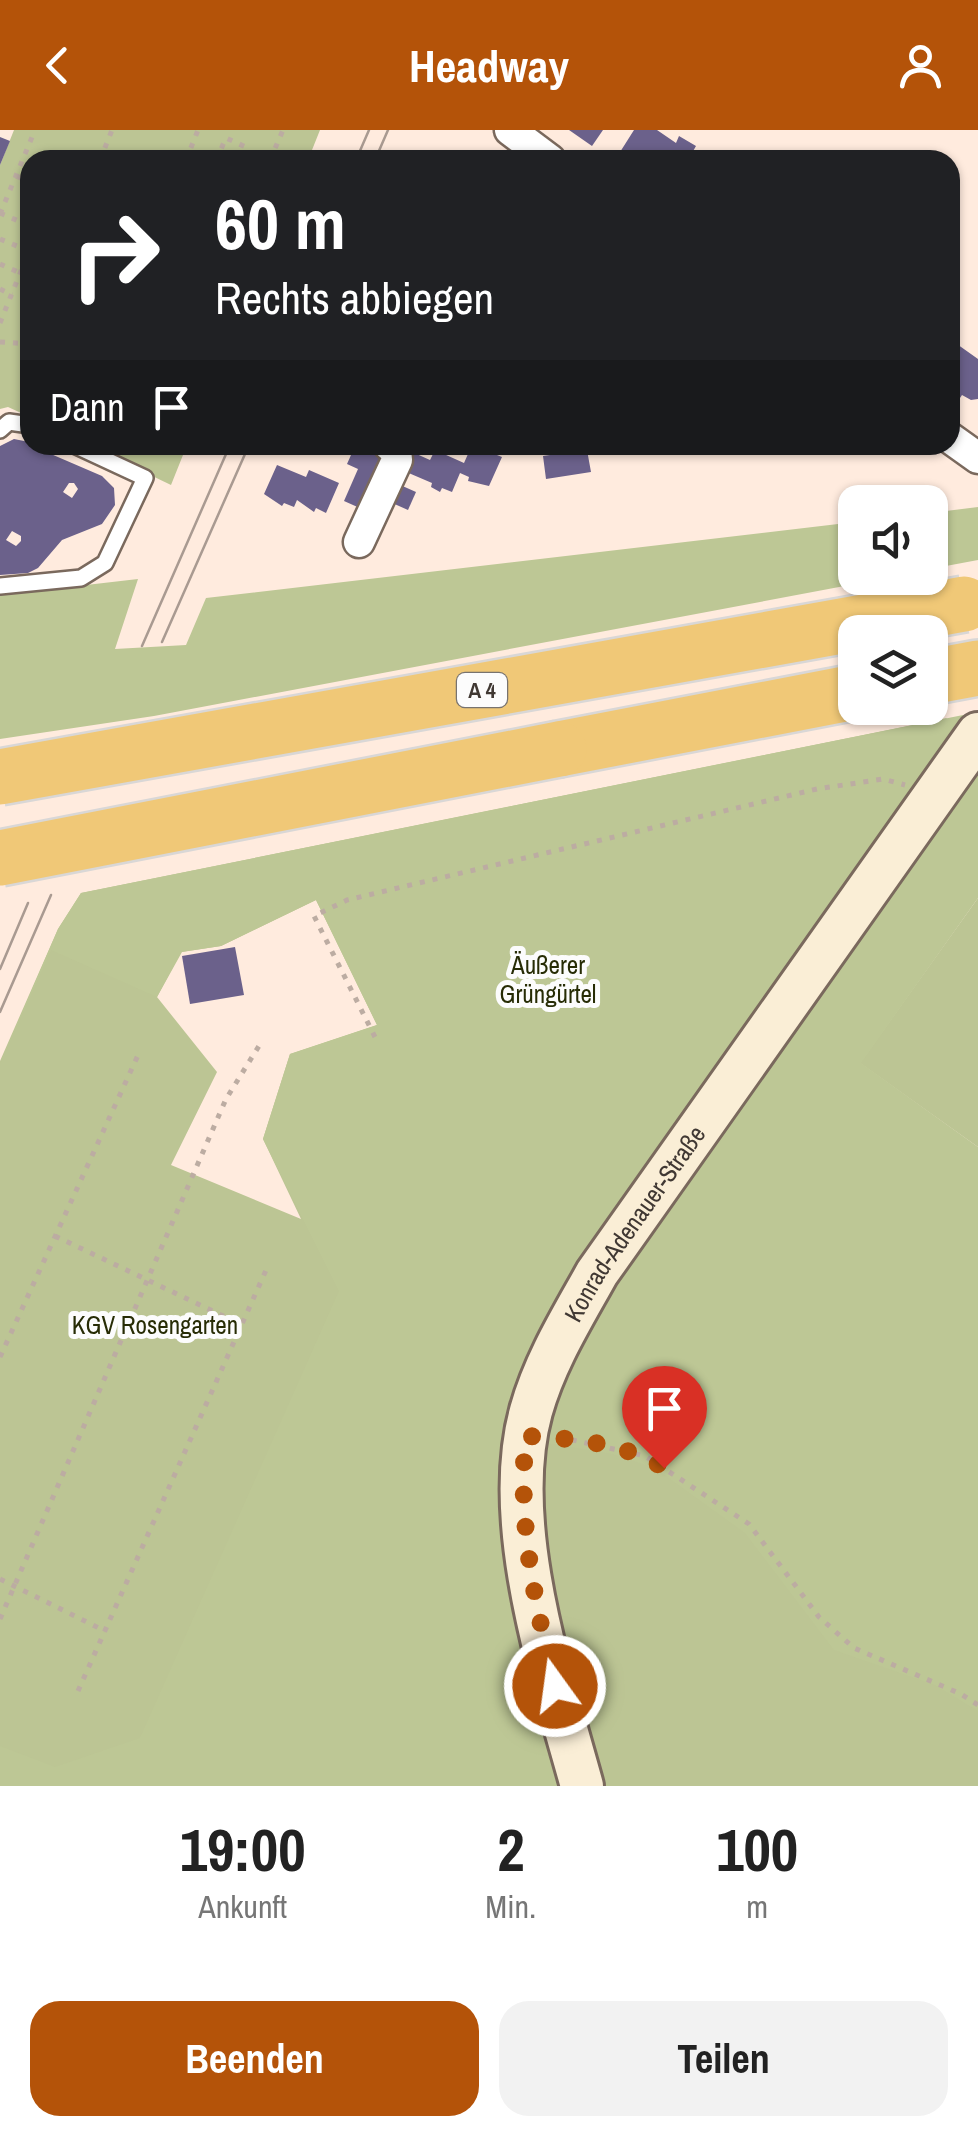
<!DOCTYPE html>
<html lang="de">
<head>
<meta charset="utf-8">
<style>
  body { margin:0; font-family:"Archivo Narrow",sans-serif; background:#f2f2f2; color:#222; height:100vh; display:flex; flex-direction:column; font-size:38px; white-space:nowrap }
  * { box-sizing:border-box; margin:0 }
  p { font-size:32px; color:#767676 }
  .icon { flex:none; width:55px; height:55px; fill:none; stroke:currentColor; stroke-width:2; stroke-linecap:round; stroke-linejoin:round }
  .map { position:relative; height:1656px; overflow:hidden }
  .details { display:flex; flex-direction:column; background:#fff; flex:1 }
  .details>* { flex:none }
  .guide { position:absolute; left:20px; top:20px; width:940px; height:305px; border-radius:30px; box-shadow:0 2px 8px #0004; background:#202124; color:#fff; overflow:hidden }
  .fabs { position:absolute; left:838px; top:355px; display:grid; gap:20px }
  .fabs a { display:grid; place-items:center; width:110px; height:110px; border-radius:20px; background:#fff; box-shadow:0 2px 8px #0004; font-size:50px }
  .pin { position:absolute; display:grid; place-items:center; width:85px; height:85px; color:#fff; margin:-102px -42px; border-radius:50% 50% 50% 0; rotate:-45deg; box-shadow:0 0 10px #0007 }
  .pin .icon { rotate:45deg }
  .me { position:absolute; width:110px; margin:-55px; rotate:346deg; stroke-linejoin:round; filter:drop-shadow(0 0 8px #0008) }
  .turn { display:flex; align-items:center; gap:35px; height:210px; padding:0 30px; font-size:45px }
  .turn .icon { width:130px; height:130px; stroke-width:2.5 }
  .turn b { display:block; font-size:70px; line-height:85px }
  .then { display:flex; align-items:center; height:95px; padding:0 30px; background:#0003; gap:20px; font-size:38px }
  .eta { display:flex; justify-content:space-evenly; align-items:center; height:170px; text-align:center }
  .eta b { font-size:60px; font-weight:700; line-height:70px }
  .button { display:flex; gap:20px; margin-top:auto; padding:20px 30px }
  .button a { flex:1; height:115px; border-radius:30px; background:#b45309; color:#fff; font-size:40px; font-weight:700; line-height:115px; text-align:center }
  .button a+a { background:#f2f2f2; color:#222 }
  header { display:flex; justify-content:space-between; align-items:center; height:130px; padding:0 30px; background:#b45309; color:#fff; font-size:45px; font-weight:700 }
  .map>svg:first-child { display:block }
  .green { fill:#bcc594; fill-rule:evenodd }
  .forest { fill:#bdc795 }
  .building { fill:#6b618b; fill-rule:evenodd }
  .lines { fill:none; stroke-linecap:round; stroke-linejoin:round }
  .lane-casing { stroke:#7a695d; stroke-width:20 }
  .street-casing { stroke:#7a695d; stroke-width:35 }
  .secondary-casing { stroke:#7a695d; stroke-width:48 }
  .highway-casing { stroke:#d9d7d6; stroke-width:60 }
  .path { stroke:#bcaca2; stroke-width:5; stroke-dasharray:5 8; stroke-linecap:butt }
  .lane { stroke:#fff; stroke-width:15 }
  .street { stroke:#fff; stroke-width:30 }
  .secondary { stroke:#faeed6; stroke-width:42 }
  .highway { stroke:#f0c877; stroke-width:55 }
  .tram { stroke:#a99a91; stroke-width:2.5 }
  .highway-bridge-casing { stroke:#d9d7d6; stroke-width:60; stroke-linecap:butt }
  .highway-bridge { stroke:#f0c877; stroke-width:55 }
  .route { stroke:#b45309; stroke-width:18; stroke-dasharray:0 32.4 }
  .labels { text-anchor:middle; stroke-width:10; stroke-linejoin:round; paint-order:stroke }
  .shield { fill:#fcfcfc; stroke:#78736f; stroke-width:2.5 }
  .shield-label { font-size:22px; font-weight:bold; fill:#403833 }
  .park-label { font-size:25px; fill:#272c05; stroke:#fcfcfc }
  .street-label { font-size:25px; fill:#403833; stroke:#fcfcfc }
</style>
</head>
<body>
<header><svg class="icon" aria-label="back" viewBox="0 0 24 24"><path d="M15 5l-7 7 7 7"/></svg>Headway<svg class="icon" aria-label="person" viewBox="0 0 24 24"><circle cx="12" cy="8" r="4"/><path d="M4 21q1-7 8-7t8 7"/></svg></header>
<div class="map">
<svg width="978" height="1656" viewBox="0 0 978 1656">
  <rect width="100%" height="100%" fill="#ffebde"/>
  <g class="green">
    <path d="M14 0H320L308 30H30V287L8 277 0 279V35Z"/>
    <path d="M88 315H187L171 355Z"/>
    <path d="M947 588 500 1294 562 1656H0V931L58 799 81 763ZM316 770 377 895 290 924 263 1009 301 1089 171 1035 217 942 157 867 181 822 221 816Z"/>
    <path d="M978 768V1017L860 933Z"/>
    <path d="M802 958 978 1076V1656H595L554 1496 539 1366 546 1313Z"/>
  </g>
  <g class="forest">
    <path d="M978 377V430L930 439V383Z"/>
    <path d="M855 392V448H887L154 586 0 609V465L138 449 115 519 186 515 206 468Z"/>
    <path d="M978 582V768L861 933 978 1017V1581L935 1555 834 1520 745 1403 655 1338 613 1324 547 1313 542 1327 543 1413 595 1656H0V1616L55 1637 140 1608 339 1161 263 1009 290 924 377 895 316 770 221 816 182 822 157 867 51 820 0 934 58 799 81 763Z"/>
  </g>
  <g class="building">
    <path d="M569 0H603L592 16Z"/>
    <path d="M634 0H657L676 13 679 6 696 16 692 23 702 30H615Z"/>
    <path d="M0 7 10 11 0 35Z"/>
    <path d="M770 20 787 30H765Z"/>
    <path d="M954 212 978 229V269L971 270 962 265 956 274 950 270V218Z"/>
    <path d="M14 309 29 312 30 315 102 346 114 358 115 375 102 394 62 410 38 438 28 443 0 445V316ZM69 353H74L78 359 72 368 63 362ZM12 401 21 406V411L16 416 6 410Z"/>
    <path d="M472 315 502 327 489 356 468 351 469 347 460 343 452 362 442 358 440 362 431 357 432 353 404 341 412 322 430 330 435 320 464 333Z"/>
    <path d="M555 315H601L602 318 587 320 591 342 546 349 543 326 557 324Z"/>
    <path d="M355 316 386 325 362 379 344 371 358 339 347 334Z"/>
    <path d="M277 335 306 347 309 340 339 353 326 383 316 378 314 382 297 370 294 377 284 373 282 376 264 364Z"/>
    <path d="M398 354 416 362 408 380 390 372Z"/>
    <path d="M235 817 244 865 190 874 182 826Z"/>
  </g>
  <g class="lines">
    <defs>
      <g id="lane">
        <path d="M0 300 9 292 30 295"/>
        <path d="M0 456 81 448 105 433 145 348 74 315"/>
      </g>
      <g id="street">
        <path d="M510 0 550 30"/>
        <path d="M950 308 978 328"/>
        <path d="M359 412 397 330 396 320 389 315"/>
      </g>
      <g id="secondary">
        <path id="s1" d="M582 1656C552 1547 500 1393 531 1281 545 1231 572 1188 597 1143L978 604"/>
      </g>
      <g id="highway">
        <path d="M930 547 978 538"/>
        <path d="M559 619 855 562"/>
      </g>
    </defs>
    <use href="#lane" class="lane-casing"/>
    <use href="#street" class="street-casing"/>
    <use href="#secondary" class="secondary-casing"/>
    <use href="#highway" class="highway-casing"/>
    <g class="path">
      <path d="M100 30 112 0"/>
      <path d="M186 30 198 0"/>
      <path d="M216 30 226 8 248 18 243 30"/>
      <path d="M270 30 283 0"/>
      <path d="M16 46 30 52"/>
      <path d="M0 83 30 96"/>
      <path d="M0 84 35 0"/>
      <path d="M0 109 29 121 0 193"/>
      <path d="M0 134 20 143"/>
      <path d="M0 159 12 165"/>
      <path d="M30 192 24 214 30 222"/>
      <path d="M0 212 30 214"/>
      <path d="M30 230V242"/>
      <path d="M375 907 314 786 347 770 817 659 883 649 905 655"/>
      <path d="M55 1106 242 1195"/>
      <path d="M0 1227 139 923"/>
      <path d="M559 1307 645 1326 749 1394 819 1487 854 1518 961 1564 978 1575"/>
      <path d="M0 1449 105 1501"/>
      <path d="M0 1489 226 969 262 911"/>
      <path d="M78 1561 267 1138"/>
    </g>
    <use href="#lane" class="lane"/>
    <use href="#street" class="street"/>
    <use href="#secondary" class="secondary"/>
    <use href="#highway" class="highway"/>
    <g class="tram">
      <path d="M356 30 369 0"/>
      <path d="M375 30 388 0"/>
      <path d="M162 512 249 315"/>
      <path d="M142 516 230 315"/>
      <path d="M0 839 28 773"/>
      <path d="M0 882 51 765"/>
    </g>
    <defs>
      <g id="highway-bridge">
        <path d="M0 647 964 474"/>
        <path d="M0 728 559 619"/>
      </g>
    </defs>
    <use href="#highway-bridge" class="highway-bridge-casing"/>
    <use href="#highway-bridge" class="highway-bridge"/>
  </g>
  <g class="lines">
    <path class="route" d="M555 1556C535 1472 517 1393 526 1306 571 1308 625 1313 664 1338"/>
  </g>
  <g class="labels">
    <rect class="shield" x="457" y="543" width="50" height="34" rx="8"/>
    <g class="shield-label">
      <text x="482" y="568">A 4</text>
    </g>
    <g class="park-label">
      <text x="548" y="844">Äußerer<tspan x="548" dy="29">Grüngürtel</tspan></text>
      <text x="155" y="1204">KGV Rosengarten</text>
    </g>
    <g class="street-label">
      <text dy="9" stroke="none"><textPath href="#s1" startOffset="598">Konrad-Adenauer-Straße</textPath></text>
    </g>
  </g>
</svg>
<div class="fabs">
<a><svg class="icon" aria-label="sound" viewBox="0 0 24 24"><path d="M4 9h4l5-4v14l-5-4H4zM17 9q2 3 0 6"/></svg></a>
<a><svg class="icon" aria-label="layers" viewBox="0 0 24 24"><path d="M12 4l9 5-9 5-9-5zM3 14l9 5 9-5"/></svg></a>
</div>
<div class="pin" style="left:664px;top:1338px;background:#d93025"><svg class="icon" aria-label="arrive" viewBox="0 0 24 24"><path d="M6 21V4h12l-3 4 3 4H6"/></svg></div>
<svg class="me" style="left:555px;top:1556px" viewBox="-20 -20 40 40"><circle r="17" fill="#b45309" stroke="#fff" stroke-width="3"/><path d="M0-11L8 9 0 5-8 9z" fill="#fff"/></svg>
<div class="guide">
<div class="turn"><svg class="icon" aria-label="right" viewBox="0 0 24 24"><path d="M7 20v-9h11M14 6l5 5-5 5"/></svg><div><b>60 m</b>Rechts abbiegen</div></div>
<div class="then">Dann<svg class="icon" aria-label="arrive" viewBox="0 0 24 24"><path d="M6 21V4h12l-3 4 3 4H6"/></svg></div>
</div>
</div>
<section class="details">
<div class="eta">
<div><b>19:00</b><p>Ankunft</p></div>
<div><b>2</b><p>Min.</p></div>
<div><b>100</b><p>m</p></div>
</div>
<div class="button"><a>Beenden</a><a>Teilen</a></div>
</section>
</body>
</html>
